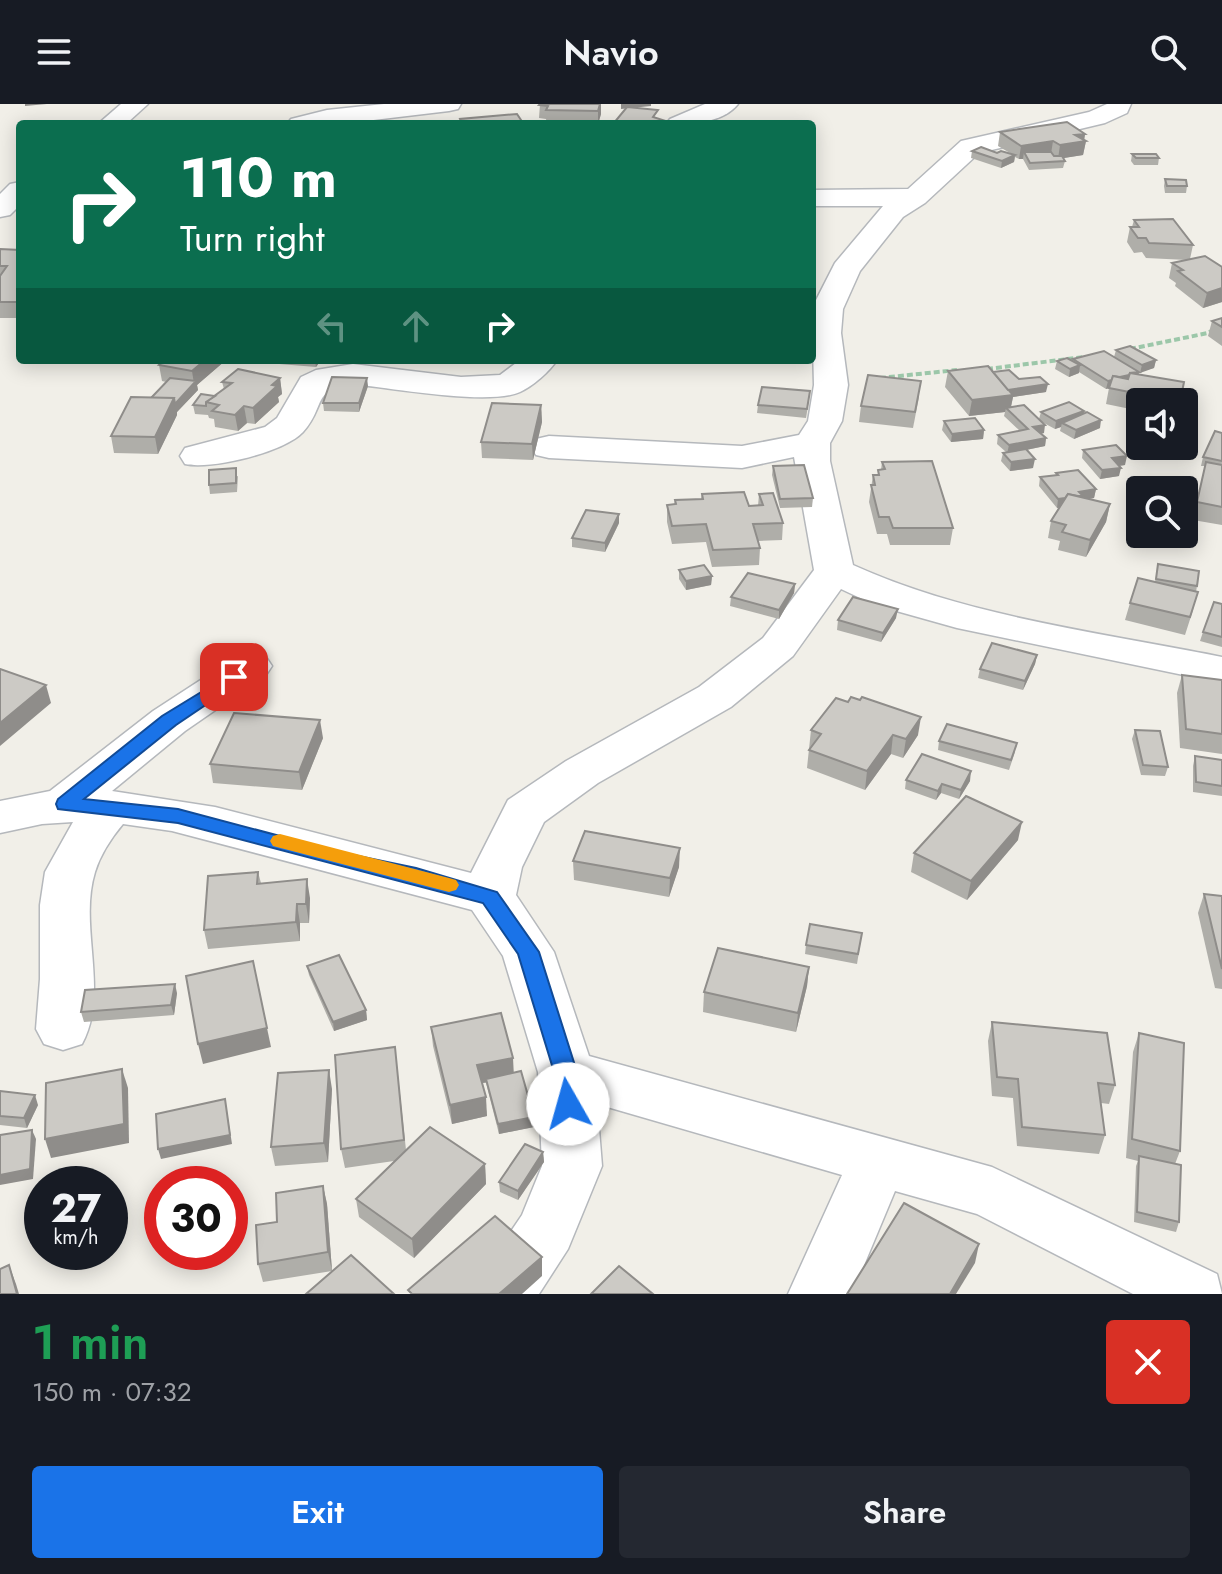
<!DOCTYPE html>
<html lang="en">
<head>
<meta charset="utf-8">
<style>
  body { margin:0; font-family:Jost,sans-serif; background:#242831; color:#f1f3f6; height:100vh; display:flex; flex-direction:column; font-size:30px; white-space:nowrap }
  * { box-sizing:border-box; margin:0 }
  p { font-size:26px; color:#9ea1a6 }
  .icon { flex:none; width:44px; height:44px; fill:none; stroke:currentColor; stroke-width:2; stroke-linecap:round; stroke-linejoin:round }
  .map { position:relative; height:1190px; overflow:hidden }
  .panel { display:flex; flex-direction:column; background:#171b24; flex:1 }
  .panel>* { flex:none }
  .guide { position:absolute; left:16px; top:16px; width:800px; height:244px; border-radius:8px; box-shadow:0 4px 20px #0003; background:#0b6e4f; color:#fff; overflow:hidden }
  .tools { position:absolute; left:1126px; top:284px; display:grid; gap:16px }
  .tools a { display:grid; place-items:center; width:72px; height:72px; border-radius:8px; background:#171b24; box-shadow:0 4px 20px #0003; font-size:40px }
  .speed { position:absolute; left:24px; top:1062px; display:flex; gap:16px; font-size:40px; font-weight:700; text-align:center }
  .speed>* { display:grid; place-content:center; width:104px; height:104px; border-radius:50%; background:#171b24; box-shadow:0 4px 20px #0003; line-height:1 }
  .speed small { font-size:20px; font-weight:400 }
  .speed .limit { border:12px solid #d22; background:#fff; color:#111 }
  .pin { position:absolute; display:grid; place-items:center; width:68px; height:68px; color:#fff; margin:-34px; border-radius:16px; box-shadow:0 4px 12px #0006 }
  .me { position:absolute; width:88px; margin:-44px; rotate:353deg; stroke-linejoin:round; filter:drop-shadow(0 0 6px #0008) }
  .turn { display:flex; align-items:center; gap:28px; height:168px; padding:0 32px; font-size:36px }
  .turn .icon { width:104px; height:104px; stroke-width:2.5 }
  .turn b { display:block; font-size:56px; line-height:68px }
  .lanes { display:flex; align-items:center; height:76px; padding:0 32px; background:#0003; justify-content:center; gap:40px; direction:ltr }
  .lanes .off { opacity:.35 }
  .round { display:grid; place-items:center; flex:none; width:84px; height:84px; border-radius:8px; background:#242831 }
  .summary { display:flex; align-items:center; justify-content:space-between; height:136px; padding:0 32px }
  h1 { font-size:48px; font-weight:600; line-height:60px; color:#1e9e55 }
  .cta { display:flex; gap:16px; margin-top:auto; padding:16px 32px }
  .cta a { flex:1; height:92px; border-radius:8px; background:#1a73e8; color:#fff; font-size:32px; font-weight:600; line-height:92px; text-align:center }
  .cta a+a { background:#242831; color:#f1f3f6 }
  header { display:flex; justify-content:space-between; align-items:center; height:104px; padding:0 32px; background:#171b24; font-size:36px; font-weight:600 }
  .map>svg:first-child { display:block }
  .lines { fill:none; stroke-linecap:round; stroke-linejoin:round }
  .minor-casing { stroke:#b5b8bc; stroke-width:3 }
  .path { stroke:#9cc7a9; stroke-width:4; stroke-dasharray:6 3; stroke-linecap:butt }
  .minor { fill:#fff; fill-rule:evenodd }
  .wall { fill:#afaea9 }
  .shaded-wall { fill:#8f8d8a }
  .building { fill:#cccac5; stroke:#8f8d8a; stroke-width:2 }
  .route { fill:#1a73e8; stroke:#114b97; stroke-width:2 }
  .slow { fill:#f59e0b }
</style>
</head>
<body>
<header><svg class="icon" aria-label="menu" viewBox="0 0 24 24"><path d="M4 6h16M4 12h16M4 18h16"/></svg>Navio<svg class="icon" aria-label="search" viewBox="0 0 24 24"><circle cx="10" cy="10" r="6"/><path d="M15 15l6 6"/></svg></header>
<div class="map">
<svg width="1222" height="1190" viewBox="0 0 1222 1190">
  <rect width="100%" height="100%" fill="#f1efe8"/>
  <g class="lines">
    <defs>
      <g id="minor">
        <path d="M121 0H148L126 20H98Z"/>
        <path d="M384 0H461L458 5 449 7 340 20H287L291 15 327 6Z"/>
        <path d="M705 0H738C722 20 690 20 666 20L670 15Z"/>
        <path d="M1107 0H1131L1127 9 1105 19 979 49 925 99 903 113 860 167 843 205 841 229 848 281 842 317 830 339V357L853 461C968 513 1098 528 1222 553V579L957 524 875 501 841 485 793 552 731 603 598 679 544 718 522 763 516 791 554 848 589 952 992 1063 1217 1170 1222 1190H1133L977 1110 895 1087 852 1190H788L842 1071 597 1000 602 1062 568 1145 539 1190H472L482 1170 522 1111 542 1062 538 968 503 852 472 806 172 727 123 720C112 733 100 751 95 768 78 823 110 888 82 940L63 946 44 940 36 925 40 875V801L45 768 73 718 42 720 0 729V697L50 687 153 607 236 553 251 549 266 553 272 562 266 571 185 627 112 687 215 703 471 769 508 696 566 657 699 583 763 534 814 466 794 353 742 364 549 354 536 351 531 343 536 335 549 332 742 342 799 331 808 317 814 281 812 204 835 159 883 102H812V86L908 85 961 37 1089 8Z"/>
        <path d="M20 78V101L10 111 0 113V90L10 80Z"/>
        <path d="M520 256H557C550 267 533 282 520 288 490 302 389 284 353 280 311 285 326 303 303 328 285 348 211 366 185 360L180 352 185 344 265 323 277 314 301 273 316 266 353 260 461 273 500 271Z"/>
      </g>
    </defs>
    <use href="#minor" class="minor-casing"/>
    <g class="path">
      <path d="M1130 245 1208 229 1222 221"/>
      <path d="M987 265 1084 253"/>
      <path d="M880 274 957 266"/>
    </g>
    <use href="#minor" class="minor"/>
  </g>
  <g class="wall">
    <path d="M540 0H601V10L598 20H547L546 15 539 14Z"/>
    <path d="M1000 28 1085 30 1084 36 1086 37 1083 51 1063 54 1065 57 1063 64 1029 66 1023 55H1019L1015 53 1014 58 1001 64 971 54 972 47 1010 49 998 42Z"/>
    <path d="M1132 50 1159 54 1158 61H1134L1131 57Z"/>
    <path d="M1165 75 1187 82 1186 89H1165L1164 82Z"/>
    <path d="M1134 116 1193 141 1190 155 1222 163V198L1203 204 1175 182 1176 179 1169 174 1172 159 1187 156 1146 154 1142 148 1134 149 1127 138 1130 123H1132Z"/>
    <path d="M0 145 20 146V214H0Z"/>
    <path d="M1222 214V242L1208 232 1212 217Z"/>
    <path d="M1116 246 1156 256 1154 264 1139 268 1138 271 1180 298H1140V307L1106 300 1109 284 1106 285 1079 268V269L1069 273 1055 265 1057 257 1114 253Z"/>
    <path d="M226 256 197 281 198 286 177 308V311L158 350 114 349 111 332 166 278 162 277 159 261Z"/>
    <path d="M266 256H321L316 263 267 259Z"/>
    <path d="M948 267 993 268 1019 275 1046 288 1013 293 1011 303 1039 315 1041 308 1084 307V309L1100 324 1074 335 1060 327 1061 323 1055 325 1042 318 1044 329 1041 330 1046 334 1045 342 1026 346 1033 364 1010 367 1001 357 1003 349 1006 348 997 340 998 331 1020 327 1004 312 1005 308 969 312 945 283Z"/>
    <path d="M280 274 282 290 278 293 279 298 255 320 247 319 238 327 215 323 214 315 209 314 208 311 195 310 193 301 215 292 224 285 222 278Z"/>
    <path d="M368 282 359 308 324 307 323 299Z"/>
    <path d="M919 293 913 324 859 318 861 302Z"/>
    <path d="M809 296 806 314 757 309 758 301Z"/>
    <path d="M541 301 542 318 533 356 482 354 481 338Z"/>
    <path d="M944 317 984 326 983 335 951 338 942 326Z"/>
    <path d="M1222 329V421L1193 416 1205 362H1201L1203 353Z"/>
    <path d="M1083 346 1125 361 1119 362V372L1100 375 1082 354Z"/>
    <path d="M882 358 953 424 950 441H890L887 430H877L869 398 873 371H878V366H881Z"/>
    <path d="M773 362 813 394 812 403 780 404 772 371Z"/>
    <path d="M1056 369 1096 385 1094 394 1088 395 1110 400 1106 418 1086 453 1058 446 1060 437 1048 434 1051 417 1059 403 1057 404 1039 382 1040 373 1056 371Z"/>
    <path d="M238 372 237 388 210 390 209 381Z"/>
    <path d="M702 390 749 402H758L759 390 783 419 782 436 758 437 760 444 759 461 712 463 706 438 672 440 667 418V401H674L675 396 701 395Z"/>
    <path d="M619 419 605 448 572 443V434Z"/>
    <path d="M1158 460 1197 482 1193 506 1185 531 1125 516 1130 499 1155 478Z"/>
    <path d="M679 466 712 472 711 481 686 486 679 475Z"/>
    <path d="M795 480 794 489 779 515 730 502 731 493Z"/>
    <path d="M1222 500V543L1200 537 1203 528Z"/>
    <path d="M896 514 881 538 837 526 838 516Z"/>
    <path d="M1037 551 1035 560 1023 586 978 574 980 565Z"/>
    <path d="M1182 571 1222 576V650L1180 644 1177 589Z"/>
    <path d="M811 626 918 631 903 654 891 650 865 686 807 664Z"/>
    <path d="M1135 626 1168 663 1165 672 1141 671 1132 635Z"/>
    <path d="M323 634 302 686 213 679 210 660Z"/>
    <path d="M939 637 1015 648 1009 666 938 646Z"/>
    <path d="M1195 652 1222 656V692L1193 688V662Z"/>
    <path d="M906 676 970 677 959 695 941 689 936 696 905 685Z"/>
    <path d="M1018 736 967 796 911 768 914 749Z"/>
    <path d="M573 757 679 763 669 793 574 776Z"/>
    <path d="M258 768 261 779 310 794 309 819H300V837L208 845 204 826Z"/>
    <path d="M1204 790 1222 792V885L1215 884 1198 809Z"/>
    <path d="M862 829 857 860 805 850 806 841Z"/>
    <path d="M307 862 366 906 367 916 334 927 309 871Z"/>
    <path d="M809 863 807 882 796 928 703 908 704 888Z"/>
    <path d="M177 889 174 911 84 918 81 908Z"/>
    <path d="M992 918 1115 981 1109 1000 1101 999 1105 1031 1099 1050 1017 1042 1013 994 992 992 988 937Z"/>
    <path d="M431 923 514 969 534 1023 499 1030 486 979H482L487 1012 452 1020 433 942Z"/>
    <path d="M1139 929 1180 1047 1175 1060 1179 1118 1176 1128 1134 1118 1136 1062 1138 1057 1126 1054 1133 948Z"/>
    <path d="M395 943 406 1046 485 1060 486 1080 414 1154 359 1113 356 1095 394 1057 345 1064 341 1045Z"/>
    <path d="M332 985 328 1058 275 1062 271 1043Z"/>
    <path d="M0 987 38 1001 27 1024 0 1021Z"/>
    <path d="M543 1048 544 1058 518 1096 500 1088 499 1078Z"/>
    <path d="M323 1082 327 1100 332 1167 263 1178 258 1160 277 1118Z"/>
  </g>
  <g class="shaded-wall">
    <path d="M25 0H47L25 2Z"/>
    <path d="M600 0H601V10L598 20V7Z"/>
    <path d="M621 0H651V2L621 5Z"/>
    <path d="M1085 30 1084 37H1086L1083 51 1058 55 1060 41 1075 31Z"/>
    <path d="M1053 37 1051 50 1024 48 1023 55H1019L1021 42Z"/>
    <path d="M1015 51 1014 58 1001 64 1002 57Z"/>
    <path d="M1222 184V198L1203 204 1207 189Z"/>
    <path d="M205 256H226L197 281 198 286 177 308V311L158 350 155 333 174 294 194 280 192 267Z"/>
    <path d="M315 256H321L316 263Z"/>
    <path d="M1156 256 1154 264 1140 269 1142 261Z"/>
    <path d="M1080 261 1079 269 1069 273 1070 265Z"/>
    <path d="M1139 268 1137 276 1106 285 1108 277Z"/>
    <path d="M280 274 282 290 278 293 279 298 255 320 253 304Z"/>
    <path d="M367 274 368 282 359 308V299Z"/>
    <path d="M1048 280 1046 288 1013 293 1010 307 1006 304 1005 308 969 312 972 296 1006 286Z"/>
    <path d="M541 301 542 318 533 356 532 340Z"/>
    <path d="M244 302 247 319 238 327 235 311Z"/>
    <path d="M1084 307 1083 315 1062 319 1061 323 1055 325 1056 317Z"/>
    <path d="M1101 316 1100 324 1074 335 1076 326Z"/>
    <path d="M1045 321 1044 329 1032 331 1033 323Z"/>
    <path d="M984 326 983 335 951 338 952 330Z"/>
    <path d="M1046 334 1045 342 1007 350 1009 341Z"/>
    <path d="M1127 352 1125 361 1110 363 1112 354Z"/>
    <path d="M1035 355 1033 364 1010 367 1011 358Z"/>
    <path d="M1121 364 1119 372 1100 375 1102 366Z"/>
    <path d="M1096 385 1094 394 1082 396 1081 400 1057 404 1058 395 1079 388Z"/>
    <path d="M1110 400 1106 418 1086 453 1090 436Z"/>
    <path d="M619 410V419L605 448V439Z"/>
    <path d="M712 472 711 481 686 486V477Z"/>
    <path d="M795 480 794 489 779 515V506Z"/>
    <path d="M898 505 896 514 881 538 883 529Z"/>
    <path d="M1037 551 1035 560 1023 586 1025 577Z"/>
    <path d="M46 581 51 599 0 642V619Z"/>
    <path d="M921 613 918 631 903 654 906 635Z"/>
    <path d="M320 616 323 634 302 686 299 668Z"/>
    <path d="M893 631 891 650 865 686 867 667Z"/>
    <path d="M971 667 970 677 959 695 961 686Z"/>
    <path d="M942 680 941 689 936 696 938 687Z"/>
    <path d="M1022 718 1018 736 967 796 971 777Z"/>
    <path d="M680 744 679 763 669 793 670 774Z"/>
    <path d="M307 775 310 794 309 819 306 800Z"/>
    <path d="M297 800 300 819V837L296 818Z"/>
    <path d="M809 863 807 882 796 928 798 909Z"/>
    <path d="M175 880 177 889 174 911 171 901Z"/>
    <path d="M366 906 367 916 334 927 333 918Z"/>
    <path d="M267 924 271 943 203 960 198 940Z"/>
    <path d="M513 954 514 973 486 975V978L479 980 477 961Z"/>
    <path d="M122 965 128 984 129 1039 51 1054 45 1035Z"/>
    <path d="M329 966 332 985 328 1058 324 1039Z"/>
    <path d="M35 991 38 1001 27 1024 24 1014Z"/>
    <path d="M486 993 487 1012 452 1020 450 1001Z"/>
    <path d="M225 995 232 1040 161 1055 158 1045Z"/>
    <path d="M534 1013V1023L499 1030 498 1020Z"/>
    <path d="M32 1026 36 1035 33 1075 0 1081V1071Z"/>
    <path d="M543 1048 544 1058 518 1096V1087Z"/>
    <path d="M485 1060 486 1080 414 1154 412 1135Z"/>
    <path d="M323 1082 327 1100 332 1167 328 1148Z"/>
    <path d="M979 1140 975 1159 956 1190H950Z"/>
    <path d="M542 1153V1172L522 1190H499Z"/>
    <path d="M9 1161 16 1180 19 1190H17Z"/>
  </g>
  <g class="building">
    <path d="M540 0H600L598 7 546 6 548 2 539 1Z"/>
    <path d="M627 3 658 6 653 13 669 18 668 20H613Z"/>
    <path d="M517 10 523 19 462 20 460 15Z"/>
    <path d="M604 17 615 18 613 20H601Z"/>
    <path d="M1067 18 1085 30 1075 31 1086 37 1060 41 1053 37 1021 42 1000 28Z"/>
    <path d="M981 43 997 49 1001 47 1015 51 1002 57 972 47Z"/>
    <path d="M1024 48H1051L1054 52H1062L1065 57 1030 59Z"/>
    <path d="M1132 50H1156L1159 54H1136Z"/>
    <path d="M1165 75 1186 76 1187 82H1167Z"/>
    <path d="M1173 115 1193 141 1149 139 1146 134H1138L1130 123H1139L1134 116Z"/>
    <path d="M0 145 20 146V197L19 198H0V172L7 162H0Z"/>
    <path d="M1205 152 1222 163V184L1207 189 1178 167 1183 166 1172 159Z"/>
    <path d="M1222 214V223L1212 217Z"/>
    <path d="M1130 242 1156 256 1142 261 1116 246Z"/>
    <path d="M1104 247 1139 268 1130 269 1129 271 1120 273 1113 272 1112 276 1108 277 1073 255Z"/>
    <path d="M1067 254 1080 261 1070 265 1057 257Z"/>
    <path d="M165 256H205L192 267 159 261Z"/>
    <path d="M988 262 1013 291 972 296 948 267Z"/>
    <path d="M238 265 280 274 272 281 277 282 253 304 244 302 235 311 212 307 219 301 206 298 232 279 222 278Z"/>
    <path d="M1009 266 1019 275 1040 273 1048 280 1008 286 993 268Z"/>
    <path d="M1130 269 1184 278 1180 298 1109 284 1113 272 1128 275Z"/>
    <path d="M868 271 921 277 915 308 861 302Z"/>
    <path d="M332 273 367 274 359 299H323Z"/>
    <path d="M170 274 196 277 175 300 174 294H151Z"/>
    <path d="M762 283 810 287 807 305 758 301Z"/>
    <path d="M201 290 215 292 206 298V302L193 301Z"/>
    <path d="M131 293 174 294 155 333 111 332Z"/>
    <path d="M1069 298 1084 307 1056 317 1041 308Z"/>
    <path d="M492 299 541 301 532 340 481 338Z"/>
    <path d="M1024 301 1045 321 1033 323 1046 334 1009 341 998 331 1028 325 1006 304Z"/>
    <path d="M1087 308 1101 316 1076 326 1062 319Z"/>
    <path d="M975 314 984 326 952 330 944 317Z"/>
    <path d="M1215 327 1222 329V357L1203 353Z"/>
    <path d="M1116 341 1127 352 1112 354 1121 364 1102 366 1083 346Z"/>
    <path d="M1026 345 1035 355 1011 358 1003 349Z"/>
    <path d="M932 357 953 424H893L889 413H879L871 381H875L873 371H879L878 366 885 365 882 358Z"/>
    <path d="M1206 358 1222 361V403L1197 398Z"/>
    <path d="M804 361 813 394 780 395 773 362Z"/>
    <path d="M236 364V379L209 381V366Z"/>
    <path d="M1078 366 1096 385 1079 388 1083 392H1078L1068 390 1065 394 1058 395 1040 373 1058 371 1056 369Z"/>
    <path d="M744 388 749 402 763 401 759 390 773 389 783 419 753 420 760 444 713 446 706 420 672 422 667 401 676 400 675 396 703 395 702 390Z"/>
    <path d="M1068 390 1110 400 1090 436 1062 428 1066 421 1051 417Z"/>
    <path d="M586 406 619 410 605 439 572 434Z"/>
    <path d="M1158 460 1199 467 1197 482 1156 475Z"/>
    <path d="M704 461 712 472 686 477 679 466Z"/>
    <path d="M748 469 795 480 779 506 731 493Z"/>
    <path d="M1138 474 1198 488 1190 513 1130 499Z"/>
    <path d="M853 493 898 505 883 529 838 516Z"/>
    <path d="M1214 498 1222 500V533L1203 528Z"/>
    <path d="M992 539 1037 551 1025 577 980 565Z"/>
    <path d="M0 565 46 581 0 619Z"/>
    <path d="M1182 571 1222 576V630L1186 625Z"/>
    <path d="M851 593 860 596 862 593 921 613 906 635 893 631 867 667 809 646 821 630 811 626 836 594 848 598Z"/>
    <path d="M234 609 320 616 299 668 210 660Z"/>
    <path d="M947 620 1017 639 1011 656 939 637Z"/>
    <path d="M1135 626 1160 627 1168 663 1143 661Z"/>
    <path d="M922 650 971 667 961 686 942 680 938 687 906 676Z"/>
    <path d="M1195 652 1222 656V682L1196 678Z"/>
    <path d="M966 692 1022 718 971 777 914 749Z"/>
    <path d="M585 727 680 744 670 774 573 757Z"/>
    <path d="M258 768 257 780 307 775 306 800H297L296 818 204 826 208 772Z"/>
    <path d="M1204 790 1222 792V865Z"/>
    <path d="M810 820 862 829 858 850 806 841Z"/>
    <path d="M718 844 809 863 798 909 704 888Z"/>
    <path d="M339 851 366 906 333 918 307 862Z"/>
    <path d="M253 857 267 924 198 940 186 872Z"/>
    <path d="M175 880 171 901 81 908 85 886Z"/>
    <path d="M501 909 513 954 477 961 486 993 450 1001 431 923Z"/>
    <path d="M992 918 1107 929 1115 981 1098 979 1105 1031 1022 1023 1018 975 997 973Z"/>
    <path d="M1139 929 1184 939 1180 1047 1132 1035Z"/>
    <path d="M395 943 404 1036 341 1045 335 951Z"/>
    <path d="M122 965 124 1020 45 1035 46 979Z"/>
    <path d="M329 966 324 1039 271 1043 278 969Z"/>
    <path d="M521 967 534 1013 498 1020 486 975Z"/>
    <path d="M0 987 35 991 24 1014 0 1012Z"/>
    <path d="M225 995 230 1031 158 1045 156 1010Z"/>
    <path d="M430 1023 485 1060 412 1135 356 1095Z"/>
    <path d="M32 1026 30 1065 0 1071V1031Z"/>
    <path d="M525 1040 543 1048 518 1087 499 1078Z"/>
    <path d="M1139 1052 1181 1061 1179 1118 1137 1108Z"/>
    <path d="M323 1082 328 1148 258 1160 256 1121 277 1118 276 1089Z"/>
    <path d="M904 1099 979 1140 950 1190H847Z"/>
    <path d="M495 1112 542 1153 499 1190H412L408 1186Z"/>
    <path d="M351 1151 394 1190H306Z"/>
    <path d="M9 1161 17 1190H0V1165Z"/>
    <path d="M619 1162 653 1190H591Z"/>
  </g>
  <path class="route" d="M234 568 241 569 243 573 241 577 176 621 84 695 178 705 344 749 416 764 497 788 539 848 577 968 579 1000 576 1006 568 1009 559 1006 556 1000 554 968 518 850 483 799 178 719 58 705 56 700 58 695 162 612Z"/>
  <path class="slow" d="M280 730 449 774 456 776 459 781 456 786 449 788 273 742 270 737 273 732Z"/>
</svg>
<div class="tools">
<a><svg class="icon" aria-label="sound" viewBox="0 0 24 24"><path d="M4 9h4l5-4v14l-5-4H4zM17 9q2 3 0 6"/></svg></a>
<a><svg class="icon" aria-label="search" viewBox="0 0 24 24"><circle cx="10" cy="10" r="6"/><path d="M15 15l6 6"/></svg></a>
</div>
<div class="speed"><div>27<small>km/h</small></div><div class="limit">30</div></div>
<div class="pin" style="left:234px;top:573px;background:#d93025"><svg class="icon" aria-label="arrive" viewBox="0 0 24 24"><path d="M6 21V4h12l-3 4 3 4H6"/></svg></div>
<svg class="me" style="left:568px;top:1000px" viewBox="-20 -20 40 40"><circle r="19" fill="#fff"/><path d="M0-13L10 11 0 6-10 11z" fill="#1a73e8"/></svg>
<div class="guide">
<div class="turn"><svg class="icon" aria-label="right" viewBox="0 0 24 24"><path d="M7 20v-9h11M14 6l5 5-5 5"/></svg><div><b>110 m</b>Turn right</div></div>
<div class="lanes"><svg class="icon off" aria-label="left" viewBox="0 0 24 24"><path d="M17 20v-9H6M10 6l-5 5 5 5"/></svg><svg class="icon off" aria-label="ahead" viewBox="0 0 24 24"><path d="M12 20V5M6 11l6-6 6 6"/></svg><svg class="icon" aria-label="right" viewBox="0 0 24 24"><path d="M7 20v-9h11M14 6l5 5-5 5"/></svg></div>
</div>
</div>
<section class="panel">
<div class="summary"><div><h1>1 min</h1><p>150 m · 07:32</p></div><a class="round" style="background:#d93025;color:#fff"><svg class="icon" aria-label="close" viewBox="0 0 24 24"><path d="M6 6l12 12M18 6L6 18"/></svg></a></div>
<div class="cta"><a>Exit</a><a>Share</a></div>
</section>
</body>
</html>
